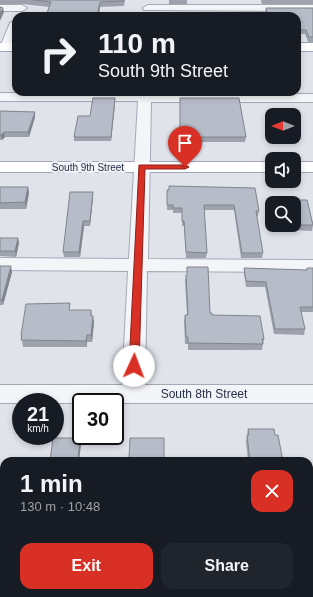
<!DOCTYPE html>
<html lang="en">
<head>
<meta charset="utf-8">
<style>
  body { margin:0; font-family:Arial,sans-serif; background:#20242c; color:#f1f3f6; height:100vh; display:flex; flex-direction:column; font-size:15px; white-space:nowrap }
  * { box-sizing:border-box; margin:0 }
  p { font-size:13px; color:#9ea1a6 }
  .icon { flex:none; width:22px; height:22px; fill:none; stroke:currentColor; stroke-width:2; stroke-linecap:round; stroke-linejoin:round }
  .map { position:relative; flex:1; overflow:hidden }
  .sheet { position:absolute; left:0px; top:457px; width:313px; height:140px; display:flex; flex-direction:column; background:#171b24; border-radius:12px 12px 0 0; box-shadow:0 2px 6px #0003 }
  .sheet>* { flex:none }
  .guide { position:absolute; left:12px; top:12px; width:289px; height:84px; border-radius:12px; box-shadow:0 2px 6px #0003; background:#171b24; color:#f1f3f6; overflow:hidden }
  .needle { width:26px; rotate:270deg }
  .controls { position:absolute; left:265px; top:108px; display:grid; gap:8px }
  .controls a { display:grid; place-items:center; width:36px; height:36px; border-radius:8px; background:#171b24; box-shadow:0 2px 6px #0003; font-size:20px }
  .speed { position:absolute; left:12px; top:393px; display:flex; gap:8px; font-size:20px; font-weight:700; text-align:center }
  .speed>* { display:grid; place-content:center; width:52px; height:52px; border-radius:50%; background:#171b24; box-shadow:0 2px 6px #0003; line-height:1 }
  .speed small { font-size:10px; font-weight:400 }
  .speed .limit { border:2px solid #111; border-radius:6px; background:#fff; color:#111 }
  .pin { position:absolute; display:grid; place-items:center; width:34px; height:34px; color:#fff; margin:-41px -17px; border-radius:50% 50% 50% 0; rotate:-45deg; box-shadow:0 0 4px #0007 }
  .pin .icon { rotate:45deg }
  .me { position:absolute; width:44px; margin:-22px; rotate:2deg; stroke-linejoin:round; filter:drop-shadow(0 0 3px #0008) }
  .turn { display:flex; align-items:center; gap:14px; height:84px; padding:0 20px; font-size:18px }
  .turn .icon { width:52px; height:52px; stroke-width:2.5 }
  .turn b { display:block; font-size:28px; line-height:34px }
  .round { display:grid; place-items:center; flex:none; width:42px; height:42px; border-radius:12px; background:#20242c }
  .headline { display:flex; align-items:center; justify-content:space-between; height:68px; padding:0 20px }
  h1 { font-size:24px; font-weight:700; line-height:30px }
  .primary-button { display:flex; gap:8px; margin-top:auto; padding:8px 20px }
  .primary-button a { flex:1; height:46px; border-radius:12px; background:#d93025; color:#fff; font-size:16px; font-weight:700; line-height:46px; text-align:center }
  .primary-button a+a { background:#20242c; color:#f1f3f6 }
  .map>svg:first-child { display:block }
  .built { fill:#ced2dd }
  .green { fill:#c4d5c0 }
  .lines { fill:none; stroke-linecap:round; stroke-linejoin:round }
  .minor-casing { stroke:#a5a9b5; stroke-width:2 }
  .major-casing { stroke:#9ea6b7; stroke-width:2 }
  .minor { fill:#f3f5f8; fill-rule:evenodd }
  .major { fill:#fff; fill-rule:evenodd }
  .wall { fill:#9da2ad }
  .shaded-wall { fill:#80848d }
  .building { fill:#b7bcc9; stroke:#80848d }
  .route { fill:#d93025; stroke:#8d1f18 }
  .labels { text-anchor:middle; stroke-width:4; stroke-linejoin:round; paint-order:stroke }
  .far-street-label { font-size:10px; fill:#272f44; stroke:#f0f3f8 }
  .street-label { font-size:12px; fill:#272f44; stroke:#f0f3f8 }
</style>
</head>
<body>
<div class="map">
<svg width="313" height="597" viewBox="0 0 313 597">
  <rect width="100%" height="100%" fill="#e0e3ea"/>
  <path class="built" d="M313 538V597H19L21 593H309V539Z"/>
  <path class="green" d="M0 577H4V593H21L19 597H0Z"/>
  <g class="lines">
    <defs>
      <g id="minor">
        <path d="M0 5H22L27 8 22 11H0Z"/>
        <path d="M148 5H313V11L144 10 143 8Z"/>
        <path d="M16 20C16 31 16 40 10 50H2L0 47 10 23Z"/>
        <path d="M138 92H152V93L313 94V102H151L148 259 313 260V272L147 271 145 385H313V403H0V385H122L128 271 0 270V258L129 259 138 101H0V93H138Z"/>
      </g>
      <g id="major">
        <rect x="0" y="43" width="16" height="8"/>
        <rect x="297" y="43" width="16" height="8"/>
        <rect x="0" y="162" width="272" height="10"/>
        <rect x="294" y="162" width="19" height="10"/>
      </g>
    </defs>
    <use href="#minor" class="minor-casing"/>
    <use href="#major" class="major-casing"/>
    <use href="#minor" class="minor"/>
    <use href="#major" class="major"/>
  </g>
  <g class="wall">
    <path d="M0 0H125L124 6 100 7H49L22 4H0Z"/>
    <rect x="169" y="0" width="18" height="4"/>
    <path d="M261 0H313V4H262Z"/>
    <path d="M266 8H313V42H308L305 34H297V16H267L265 12Z"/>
    <path d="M115 98V103L111 141H74V137Z"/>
    <path d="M180 98 246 137 245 142H180Z"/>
    <path d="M0 111 35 112V117L29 137H5L2 140H0Z"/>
    <path d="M0 187H28L29 193 26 209H0Z"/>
    <path d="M167 190 259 211 258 216H256L263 253 262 258H241L234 210H204L207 253 206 258H186L184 226H182V213H173V210H167Z"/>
    <path d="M93 192V197L90 226H84L80 257H64L63 252Z"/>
    <path d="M289 200H307L313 225 312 231 294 230 293 225H294V203H289Z"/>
    <path d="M0 238H18L19 243 16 257 0 256Z"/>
    <path d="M0 266 12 272 3 305H0Z"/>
    <path d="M187 267 210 313 212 315 264 339 262 350H188V344H185L184 322 185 315H187L185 281 186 275H187Z"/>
    <path d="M244 268 306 270 307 268H313V312H301L305 329 304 335 274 334 265 287H246L244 273Z"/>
    <path d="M70 310H91L92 316 94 322 92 342H87V347H23L21 335Z"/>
    <path d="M248 429 275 435 283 461H248L246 442Z"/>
    <path d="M164 438V461H129V458Z"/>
    <path d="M309 483 313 495V511H309Z"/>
  </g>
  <g class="shaded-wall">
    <path d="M100 2V7L99 16H97Z"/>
    <path d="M3 8 4 12 0 21V14Z"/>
    <path d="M115 98V103L111 141V137Z"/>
    <path d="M35 112V117L29 137 28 132Z"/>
    <path d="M4 132 5 137 2 140 1 135Z"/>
    <path d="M28 187 29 193 26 209 25 202Z"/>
    <path d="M93 192V197L90 226V221Z"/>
    <path d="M83 221 84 226 80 257 79 252Z"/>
    <path d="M18 238 19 243 16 257 15 251Z"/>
    <path d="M11 266 12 272 3 305 2 300Z"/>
    <path d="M93 316 94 322 92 342 91 335Z"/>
    <path d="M87 335V347L86 341Z"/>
    <path d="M80 438 81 445 79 461H78Z"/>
  </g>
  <g class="building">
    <path d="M33 0H124V1L100 2 97 16H46L51 2Z"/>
    <path d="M0 7 3 8 0 14Z"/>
    <path d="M266 8H313V37H309L306 30H297V16H268Z"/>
    <path d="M93 98H115L111 137H74L78 116H90Z"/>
    <path d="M180 98H239L246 137H180Z"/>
    <path d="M0 111 35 112 28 132H4L1 135H0Z"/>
    <path d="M169 186 255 188 259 211H256L263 253H242L234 205H204L207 253 186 252 184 221H182V208H173V205H167V190H169Z"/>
    <path d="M0 187H28L25 202 0 203Z"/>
    <path d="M70 192H93L90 221H83L79 252H63Z"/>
    <path d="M289 200H307L313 225H295L294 222V203H290Z"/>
    <path d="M0 238H18L15 251H0Z"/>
    <path d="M0 266H11L2 300H0Z"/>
    <path d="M187 267H208L210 313H212V315L260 316 264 339H262L263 344 188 343V337H186L185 315H188L186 275H187Z"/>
    <path d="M244 268 307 270V268H313V307H300L305 329H275L266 282 246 281Z"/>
    <path d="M70 303 69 310H91V316H93L91 335H87L86 341 21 340 22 335H21L26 304Z"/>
    <path d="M248 429H274L275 435H278L283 461H250L247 435H249Z"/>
    <path d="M53 438H80L78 461H50Z"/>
    <path d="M130 438H164V458H158V461H131V458H129Z"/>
    <path d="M309 483H311L313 495V508H309Z"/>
    <rect x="306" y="595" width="7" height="2"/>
  </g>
  <path class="route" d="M139 165H185L189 167 185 169H145L139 366 137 369H130L129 366Z"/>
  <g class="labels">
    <g class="far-street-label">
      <text x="88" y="171">South 9th Street</text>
    </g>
    <g class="street-label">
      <text x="204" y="398">South 8th Street</text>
    </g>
  </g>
</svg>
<div class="controls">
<a><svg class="needle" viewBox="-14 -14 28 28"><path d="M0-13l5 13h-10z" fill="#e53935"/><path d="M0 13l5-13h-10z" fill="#9ea1a6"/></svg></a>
<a><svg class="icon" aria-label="sound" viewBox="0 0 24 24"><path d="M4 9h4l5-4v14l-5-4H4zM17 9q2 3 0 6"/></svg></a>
<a><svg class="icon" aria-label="search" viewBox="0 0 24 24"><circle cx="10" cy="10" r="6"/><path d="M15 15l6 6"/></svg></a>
</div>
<div class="speed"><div>21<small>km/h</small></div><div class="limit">30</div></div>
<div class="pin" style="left:185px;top:167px;background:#d93025"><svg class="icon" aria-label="arrive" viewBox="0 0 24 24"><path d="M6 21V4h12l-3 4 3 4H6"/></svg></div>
<svg class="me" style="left:134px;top:366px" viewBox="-20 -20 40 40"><circle r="19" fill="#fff"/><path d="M0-13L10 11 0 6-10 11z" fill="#d93025"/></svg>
<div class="guide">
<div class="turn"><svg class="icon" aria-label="right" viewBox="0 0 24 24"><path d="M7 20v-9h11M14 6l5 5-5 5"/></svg><div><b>110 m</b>South 9th Street</div></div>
</div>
<section class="sheet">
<div class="headline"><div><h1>1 min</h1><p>130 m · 10:48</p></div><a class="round" style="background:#d93025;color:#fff"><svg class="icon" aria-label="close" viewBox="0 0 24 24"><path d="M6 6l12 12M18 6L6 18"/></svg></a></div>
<div class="primary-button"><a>Exit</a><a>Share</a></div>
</section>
</div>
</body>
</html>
